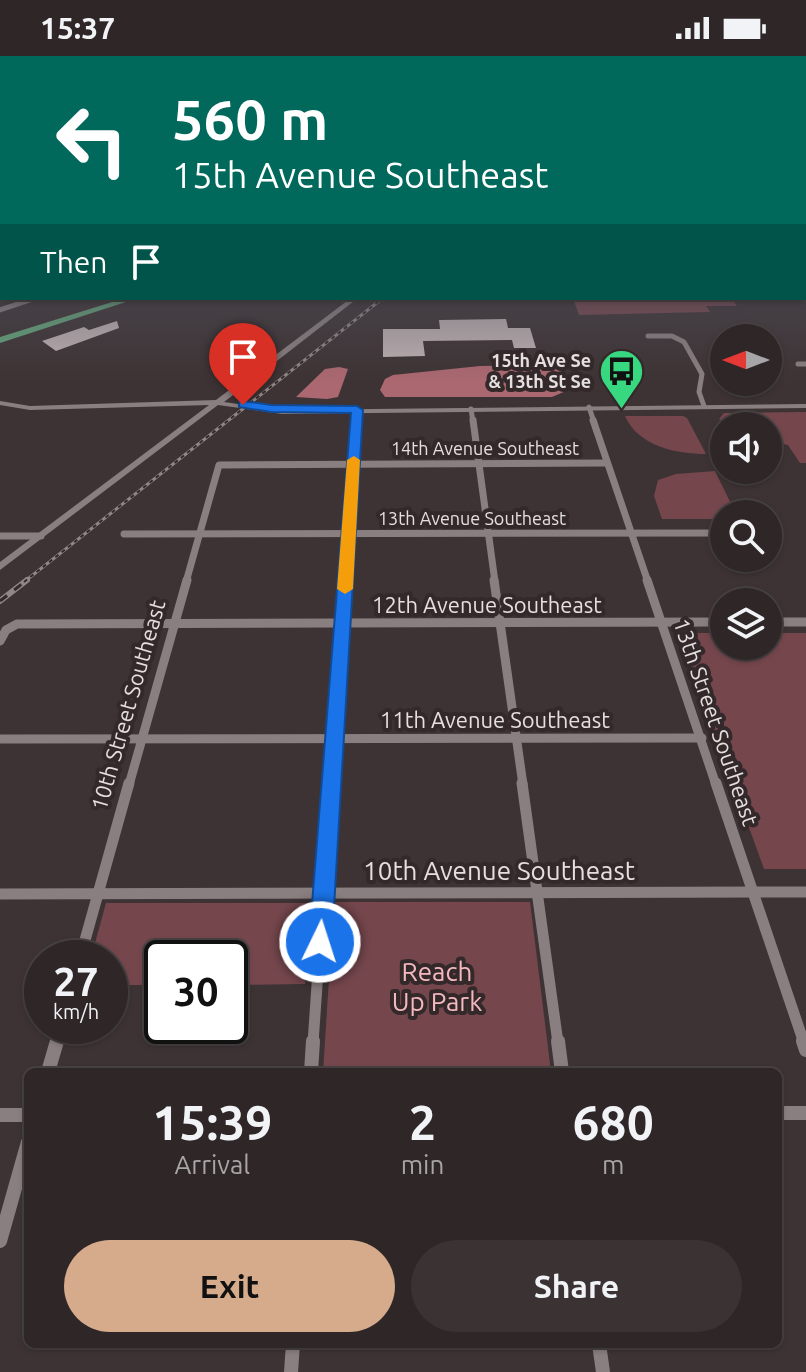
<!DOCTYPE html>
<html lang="en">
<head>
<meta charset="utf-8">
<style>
  body { margin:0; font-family:Ubuntu,sans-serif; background:#3a3233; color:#f1f3f6; height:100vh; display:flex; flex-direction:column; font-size:30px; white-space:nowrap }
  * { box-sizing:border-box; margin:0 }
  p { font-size:26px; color:#a7a5a7 }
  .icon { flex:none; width:44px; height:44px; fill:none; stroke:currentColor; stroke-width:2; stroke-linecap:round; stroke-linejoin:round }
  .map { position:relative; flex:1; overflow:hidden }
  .side { position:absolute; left:24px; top:1012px; width:758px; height:280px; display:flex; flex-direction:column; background:#2e2627; border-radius:12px; box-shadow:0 2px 6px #0004,0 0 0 2px #494344 }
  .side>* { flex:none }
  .banner { position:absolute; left:0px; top:0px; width:806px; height:244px; box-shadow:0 2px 6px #0004,0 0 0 2px #494344; background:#00695c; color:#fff; overflow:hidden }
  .needle { width:52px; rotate:270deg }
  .fabs { position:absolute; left:710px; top:268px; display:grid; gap:16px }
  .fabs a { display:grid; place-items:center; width:72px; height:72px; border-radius:50%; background:#2e2627; box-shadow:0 2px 6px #0004,0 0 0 2px #494344; font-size:40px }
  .speed { position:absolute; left:24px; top:884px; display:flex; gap:16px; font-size:40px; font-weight:700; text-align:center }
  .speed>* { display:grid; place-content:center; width:104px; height:104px; border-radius:50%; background:#2e2627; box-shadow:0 2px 6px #0004,0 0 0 2px #494344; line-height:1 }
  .speed small { font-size:20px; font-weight:400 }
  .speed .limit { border:4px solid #111; border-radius:12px; background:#fff; color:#111 }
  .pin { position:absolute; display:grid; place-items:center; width:68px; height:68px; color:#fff; margin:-82px -34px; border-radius:50% 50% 50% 0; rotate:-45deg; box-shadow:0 0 8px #0007 }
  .pin .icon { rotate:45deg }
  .me { position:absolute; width:88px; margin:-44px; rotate:4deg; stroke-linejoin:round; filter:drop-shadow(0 0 6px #0008) }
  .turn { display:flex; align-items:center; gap:28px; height:168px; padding:0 40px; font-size:36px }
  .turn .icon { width:104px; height:104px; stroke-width:2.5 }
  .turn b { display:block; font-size:56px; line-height:68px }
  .then { display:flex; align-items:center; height:76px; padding:0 40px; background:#0003; gap:16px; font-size:30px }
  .eta { display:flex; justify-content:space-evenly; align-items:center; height:136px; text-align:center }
  .eta b { font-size:48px; font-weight:700; line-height:56px }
  .primary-button { display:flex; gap:16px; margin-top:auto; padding:16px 40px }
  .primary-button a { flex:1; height:92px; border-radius:48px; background:#d6ab8b; color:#111; font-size:32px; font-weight:700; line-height:92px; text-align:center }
  .primary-button a+a { background:#3a3233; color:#f1f3f6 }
  .status { display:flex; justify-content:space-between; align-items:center; height:56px; padding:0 40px; background:#2e2627; direction:ltr }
  .status svg { height:22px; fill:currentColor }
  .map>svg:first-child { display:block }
  .green { fill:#75474d }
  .water { fill:#ab6870 }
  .building { fill:#beb2b3 }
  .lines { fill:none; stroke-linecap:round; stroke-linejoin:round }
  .minor-far4 { stroke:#8a7f80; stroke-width:5 }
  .minor-far3 { stroke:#8a7f80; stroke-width:7 }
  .minor-far2 { stroke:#8a7f80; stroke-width:9 }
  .minor-far1 { stroke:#8a7f80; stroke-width:11 }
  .minor { stroke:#8a7f80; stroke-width:14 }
  .tertiary { fill:#8a7f80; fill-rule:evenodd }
  .trunk { fill:#64a47a; fill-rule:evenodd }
  .rail-far1-casing { stroke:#8f8787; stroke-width:3 }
  .rail-casing { stroke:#8f8787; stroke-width:6 }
  .rail-far1 { stroke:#33292a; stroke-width:2; stroke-dasharray:4; stroke-linecap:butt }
  .rail { stroke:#33292a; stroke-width:3; stroke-dasharray:9; stroke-linecap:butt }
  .route { fill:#1a73e8; stroke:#114b97; stroke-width:2 }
  .slow { fill:#f59e0b }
  .labels { text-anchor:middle; stroke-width:8; stroke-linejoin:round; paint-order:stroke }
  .far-poi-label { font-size:18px; font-weight:bold; fill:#e5dfdf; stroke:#33292a; text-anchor:end }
  .far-street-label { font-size:18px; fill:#e5dfdf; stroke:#33292a }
  .street-label { font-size:22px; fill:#e5dfdf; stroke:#33292a }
  .near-street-label { font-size:26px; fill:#e5dfdf; stroke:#33292a }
  .near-park-label { font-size:26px; fill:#f5b8be; stroke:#33292a }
</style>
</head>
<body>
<div class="status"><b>15:37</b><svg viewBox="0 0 49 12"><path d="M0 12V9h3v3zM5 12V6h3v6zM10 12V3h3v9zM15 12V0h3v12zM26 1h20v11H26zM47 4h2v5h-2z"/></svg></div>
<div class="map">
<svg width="806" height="1316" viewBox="0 0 806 1316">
  <rect width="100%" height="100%" fill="#3d3334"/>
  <g class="green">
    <path d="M573 242H731L737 250H706L710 256 579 259Z"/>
    <path d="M806 356V407H800L788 389 768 385V370H732L719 363 724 357Z"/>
    <path d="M625 360H683L687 362 706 398C676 398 638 390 625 360Z"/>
    <path d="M715 415 736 458H724V463H662L654 440 658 424 676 418Z"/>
    <path d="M679 577H724V590H768V577H806V813H764Z"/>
    <path d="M334 846H530L551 1016H323Z"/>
    <path d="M106 847H312L305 928 230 929V902H162V929H110V902H91Z"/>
  </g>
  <g class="water">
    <path d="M553 309 562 311 566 335 552 341H385L380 334 385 323 393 319 480 310Z"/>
    <path d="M339 311 348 313 338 341 327 343 296 341 325 313Z"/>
  </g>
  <g class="building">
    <path d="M506 263 508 272H530L536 292H514L512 284 423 285 425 300 383 301V273H440L439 264Z"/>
    <path d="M117 265 119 272 56 295 42 285 84 271 89 274Z"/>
  </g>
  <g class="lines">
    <g class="minor-far4">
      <path d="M0 254 36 242"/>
      <path d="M648 280H672L684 286 702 318 699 336 704 350"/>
      <path d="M798 308H806"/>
      <path d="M589 351 594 366"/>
      <path d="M471 353 473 366"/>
      <path d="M356 366 357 354"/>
    </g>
    <g class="minor-far3">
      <path d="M473 364 495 526"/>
      <path d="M593 364 648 526"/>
      <path d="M768 476H773"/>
      <path d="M124 478 724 477"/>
      <path d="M0 480H41"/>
      <path d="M186 526 219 409 607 407"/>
      <path d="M345 526 356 364"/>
    </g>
    <g class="minor-far2">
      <path d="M494 524 523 729"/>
      <path d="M647 524 716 729"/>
      <path d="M768 566H806"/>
      <path d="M0 585 6 574 17 568 724 566"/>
      <path d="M0 683 702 682"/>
      <path d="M129 729 187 524"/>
      <path d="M331 729 345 524"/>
    </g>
    <g class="minor-far1">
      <path d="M522 727 558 987"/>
      <path d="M716 727 804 987"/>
      <path d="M0 838 806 836"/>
      <path d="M80 902 129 727"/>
      <path d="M56 987 61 970"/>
      <path d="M313 987 331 727"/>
    </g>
    <g class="minor">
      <path d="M558 985 562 1016"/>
      <path d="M803 985 806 994"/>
      <path d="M48 1016 57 985"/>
      <path d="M311 1016 313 985"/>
      <path d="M778 1057H806"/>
      <path d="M0 1059H28"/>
      <path d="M0 1185 28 1086"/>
      <path d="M599 1288 603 1316"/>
      <path d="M291 1316 293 1288"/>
    </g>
    <g class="tertiary">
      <path d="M804 205 806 206V211L804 210Z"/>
      <path d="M351 242H358L224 346 282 354 806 348V352L282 358 218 349 0 514V506L209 349 30 354 0 349V345L30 350 216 344Z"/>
    </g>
    <path class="trunk" d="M125 242H138L0 287V281Z"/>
    <defs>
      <path id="rail-far1" d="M24 526 383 242"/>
      <path id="rail" d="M0 545 27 524"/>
    </defs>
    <use href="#rail-far1" class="rail-far1-casing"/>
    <use href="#rail" class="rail-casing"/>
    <use href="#rail-far1" class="rail-far1"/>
    <use href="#rail" class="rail"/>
  </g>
  <linearGradient id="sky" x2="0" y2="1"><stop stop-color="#221c1d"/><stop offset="0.44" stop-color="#51505c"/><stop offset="1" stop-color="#51505c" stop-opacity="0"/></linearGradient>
  <rect width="806" height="326" fill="url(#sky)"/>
  <path class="route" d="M243 345 271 349 357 350 363 354 332 886 329 894 320 897 312 894 309 886 351 357 271 356 239 351V346Z"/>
  <path class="slow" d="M354 400 360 404 353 533 345 538 337 533 347 404Z"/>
  <defs>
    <symbol id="bus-pin" viewBox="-11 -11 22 30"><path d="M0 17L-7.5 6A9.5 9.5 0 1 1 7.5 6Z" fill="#37d880" stroke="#33292a"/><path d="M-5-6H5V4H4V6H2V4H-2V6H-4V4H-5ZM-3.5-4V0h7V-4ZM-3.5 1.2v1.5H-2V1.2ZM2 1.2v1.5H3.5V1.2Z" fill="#111"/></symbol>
  </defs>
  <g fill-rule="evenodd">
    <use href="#bus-pin" x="596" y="290" width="51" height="69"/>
  </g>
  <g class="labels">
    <g class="far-poi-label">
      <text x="591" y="311">15th Ave Se<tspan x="591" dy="21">&amp; 13th St Se</tspan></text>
    </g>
    <g class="far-street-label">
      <text x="485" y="399">14th Avenue Southeast</text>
      <text x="472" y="469">13th Avenue Southeast</text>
    </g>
    <g class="street-label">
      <text x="487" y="557">12th Avenue Southeast</text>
      <text transform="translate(128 649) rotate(-74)" y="8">10th Street Southeast</text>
      <text x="495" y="672">11th Avenue Southeast</text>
      <text transform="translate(716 666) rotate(71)" y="8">13th Street Southeast</text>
    </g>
    <g class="near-street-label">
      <text x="499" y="824">10th Avenue Southeast</text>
    </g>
    <g class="near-park-label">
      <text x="437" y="925">Reach<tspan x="437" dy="30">Up Park</tspan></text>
    </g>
  </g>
</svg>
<div class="fabs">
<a><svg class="needle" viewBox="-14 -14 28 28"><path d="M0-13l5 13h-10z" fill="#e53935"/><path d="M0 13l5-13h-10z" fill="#a7a5a7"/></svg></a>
<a><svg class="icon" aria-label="sound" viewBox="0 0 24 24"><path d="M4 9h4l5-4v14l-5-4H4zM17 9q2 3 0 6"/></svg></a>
<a><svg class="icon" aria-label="search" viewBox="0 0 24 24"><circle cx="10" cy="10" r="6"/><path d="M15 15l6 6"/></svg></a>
<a><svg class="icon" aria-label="layers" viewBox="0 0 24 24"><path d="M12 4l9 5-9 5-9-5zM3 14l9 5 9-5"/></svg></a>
</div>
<div class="speed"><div>27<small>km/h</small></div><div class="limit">30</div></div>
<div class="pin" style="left:243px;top:349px;background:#d93025"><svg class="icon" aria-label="arrive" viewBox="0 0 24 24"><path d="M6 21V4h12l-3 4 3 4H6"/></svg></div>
<svg class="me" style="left:320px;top:886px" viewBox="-20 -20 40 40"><circle r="17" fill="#1a73e8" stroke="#fff" stroke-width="3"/><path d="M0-11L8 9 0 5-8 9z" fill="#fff"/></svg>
<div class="banner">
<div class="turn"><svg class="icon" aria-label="left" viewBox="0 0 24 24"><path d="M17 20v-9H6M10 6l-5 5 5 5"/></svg><div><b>560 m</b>15th Avenue Southeast</div></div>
<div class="then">Then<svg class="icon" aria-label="arrive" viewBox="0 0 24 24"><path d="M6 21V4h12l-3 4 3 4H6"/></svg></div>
</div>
<section class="side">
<div class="eta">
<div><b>15:39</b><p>Arrival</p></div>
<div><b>2</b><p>min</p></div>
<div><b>680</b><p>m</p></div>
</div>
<div class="primary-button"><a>Exit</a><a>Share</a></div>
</section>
</div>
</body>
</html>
